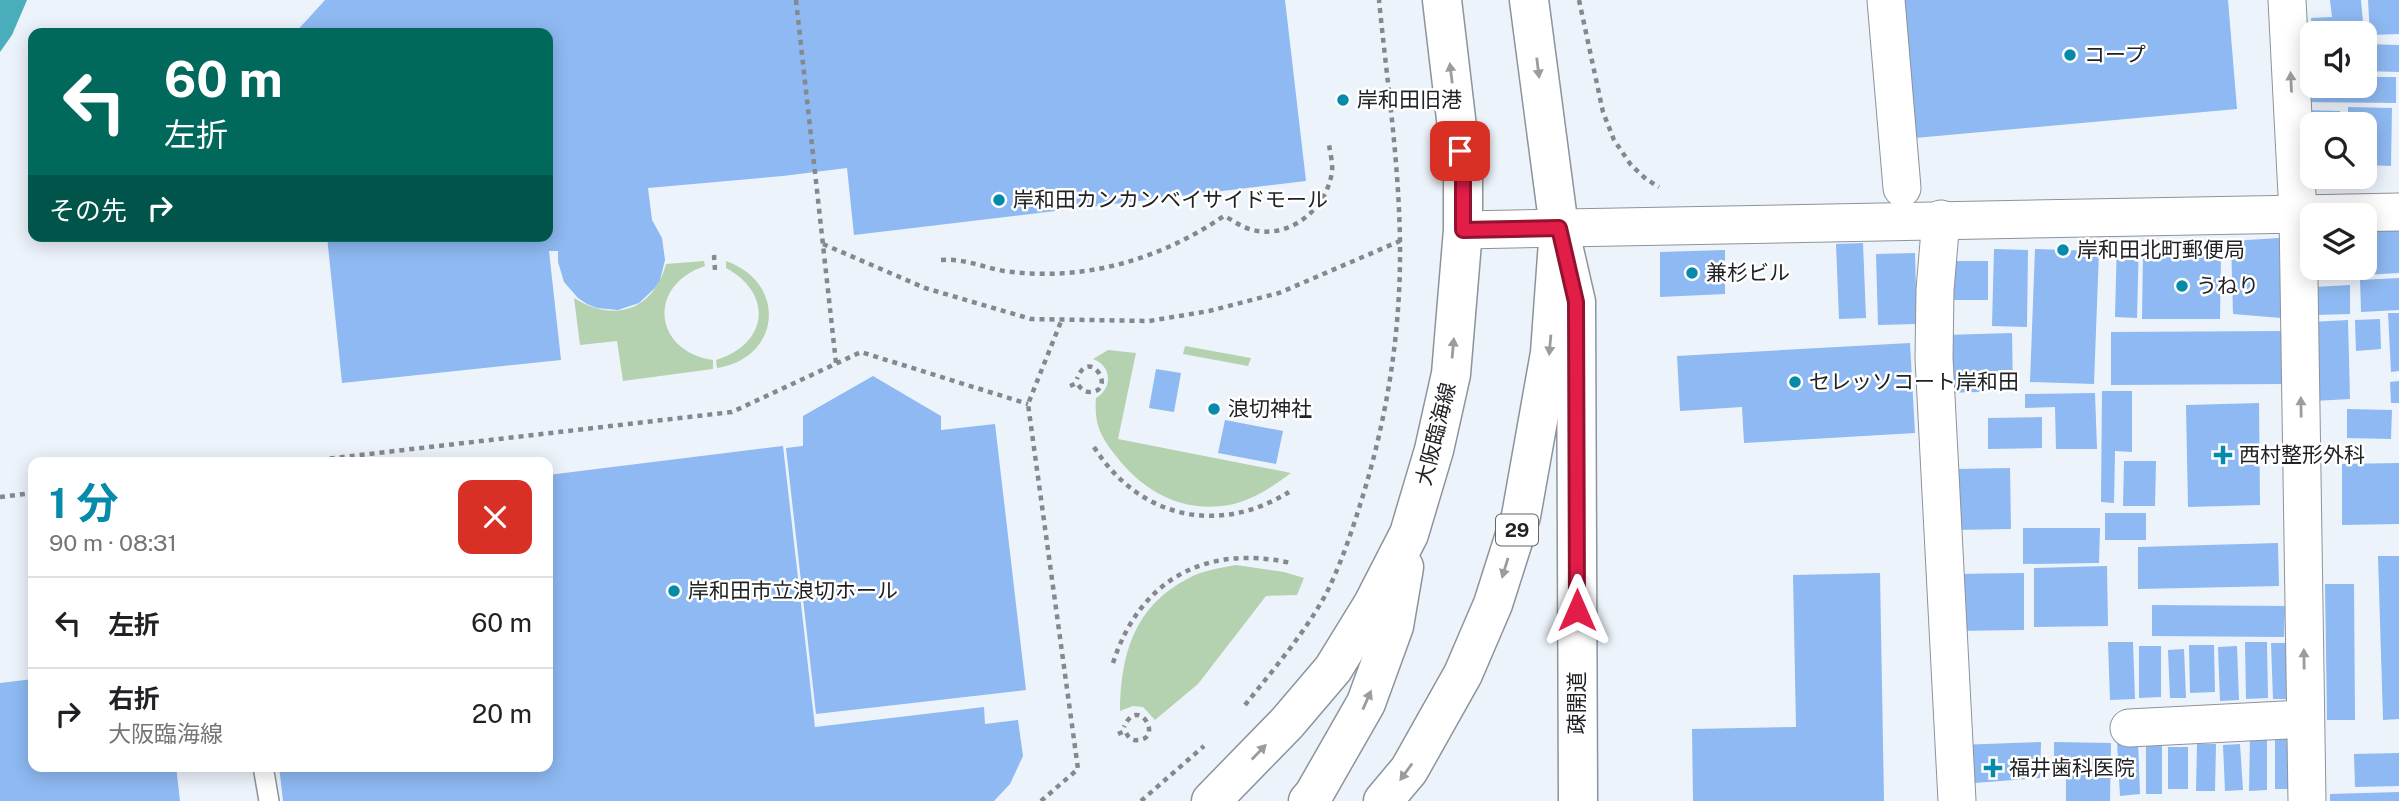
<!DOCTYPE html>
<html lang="ja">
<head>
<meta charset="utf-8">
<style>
  body { margin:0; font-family:"Public Sans","Noto Sans JP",sans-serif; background:#f2f2f2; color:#202124; height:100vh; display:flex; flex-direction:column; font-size:26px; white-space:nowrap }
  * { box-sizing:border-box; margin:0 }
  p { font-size:23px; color:#757577 }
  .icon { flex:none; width:38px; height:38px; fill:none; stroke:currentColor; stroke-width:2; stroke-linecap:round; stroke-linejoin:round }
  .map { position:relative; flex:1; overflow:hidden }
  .details { position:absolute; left:28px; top:457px; width:525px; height:315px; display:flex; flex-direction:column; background:#fff; border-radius:14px; box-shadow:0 4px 18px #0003 }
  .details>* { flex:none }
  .hud { position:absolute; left:28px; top:28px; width:525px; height:214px; border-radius:14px; box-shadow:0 4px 18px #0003; background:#00695c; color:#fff; overflow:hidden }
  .controls { position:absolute; left:2300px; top:21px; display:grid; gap:14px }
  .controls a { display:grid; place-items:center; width:77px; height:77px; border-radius:14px; background:#fff; box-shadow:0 4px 18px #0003; font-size:35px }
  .pin { position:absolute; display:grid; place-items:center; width:60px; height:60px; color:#fff; margin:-30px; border-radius:14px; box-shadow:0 4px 10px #0006 }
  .me { position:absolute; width:77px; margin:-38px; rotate:0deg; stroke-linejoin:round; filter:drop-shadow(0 0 5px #0008) }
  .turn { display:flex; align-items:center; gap:24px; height:147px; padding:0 21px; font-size:32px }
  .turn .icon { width:91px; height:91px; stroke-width:2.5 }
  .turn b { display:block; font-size:49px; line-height:60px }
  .then { display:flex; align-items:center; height:66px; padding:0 21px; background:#0003; gap:14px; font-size:26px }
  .round { display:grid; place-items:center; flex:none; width:74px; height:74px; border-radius:14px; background:#f2f2f2 }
  .head { display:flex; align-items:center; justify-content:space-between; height:119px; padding:0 21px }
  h1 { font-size:42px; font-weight:700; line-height:52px; color:#058aab }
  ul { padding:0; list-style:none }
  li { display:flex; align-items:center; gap:21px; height:91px; padding:0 21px; border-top:2px solid #e0e0e0 }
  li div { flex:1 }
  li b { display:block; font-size:26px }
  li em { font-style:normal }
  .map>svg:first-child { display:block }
  .green { fill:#b5d2b0 }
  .water { fill:#4aadbb }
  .building { fill:#8eb9f2 }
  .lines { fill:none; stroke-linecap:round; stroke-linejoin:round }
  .service-casing { stroke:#8d939a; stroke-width:22 }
  .minor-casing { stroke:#8d939a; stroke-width:39 }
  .tertiary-casing { stroke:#8d939a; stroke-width:41 }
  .primary-casing { stroke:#8d939a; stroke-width:41 }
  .path { stroke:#85898e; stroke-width:4.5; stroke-dasharray:5 5; stroke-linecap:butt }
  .service { stroke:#fff; stroke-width:19 }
  .minor { stroke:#fff; stroke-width:37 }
  .tertiary { stroke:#fff; stroke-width:38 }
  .primary { stroke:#fff; stroke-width:38 }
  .oneway { fill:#9b9c9d }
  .route-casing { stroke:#92132f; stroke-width:18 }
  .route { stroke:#e11d48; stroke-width:12 }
  .poi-dot { fill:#058aab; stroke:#fff; stroke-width:2.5 }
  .labels { text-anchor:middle; stroke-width:5; stroke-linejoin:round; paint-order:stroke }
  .shield { fill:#fff; stroke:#636466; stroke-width:2 }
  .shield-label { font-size:19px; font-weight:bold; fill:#202225 }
  .poi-label { font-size:21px; fill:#202225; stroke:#fff; text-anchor:start }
  .street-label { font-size:21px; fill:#202225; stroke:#fff }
</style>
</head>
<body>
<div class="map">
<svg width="2399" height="801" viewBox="0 0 2399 801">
  <rect width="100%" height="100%" fill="#edf3fb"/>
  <g class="green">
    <path d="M704 261 705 266C647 285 653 351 713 360V369L623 381 617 341 580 345 574 298C614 323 653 311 666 264Z"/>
    <path d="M726 261C788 283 781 358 717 368L716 360C768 344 774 294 726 268Z"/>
    <path d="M1185 346 1251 358 1248 366 1183 354Z"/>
    <path d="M1108 350 1136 353 1118 439 1291 473C1272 487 1252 501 1229 505 1182 513 1144 492 1116 456 1100 436 1094 424 1096 398 1113 388 1112 366 1093 359Z"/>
    <path d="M1236 565 1284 572 1304 578 1297 595 1266 596 1198 684 1155 720 1143 707 1133 706 1120 711C1121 654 1134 606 1189 578 1203 570 1221 568 1236 565Z"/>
  </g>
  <path class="water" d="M0 0H27L12 35 0 52Z"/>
  <g class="building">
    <path d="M325 0H1285L1306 181 854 235 847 168 783 176 648 188 652 220 662 238 665 260 660 280 655 288 639 303 618 310 597 308 587 304 578 298 564 282 558 262V251H549L561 360 342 383 327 236H548V33H295Z"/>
    <path d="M1903 0H2228L2237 109 1915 138Z"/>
    <path d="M2330 0H2361L2364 33H2312L2311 18 2332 17Z"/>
    <path d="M2368 0H2399V34L2370 35Z"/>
    <path d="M2364 44 2399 45V72L2364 71Z"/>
    <path d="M2305 76H2312V86H2364V77H2396V103L2304 102Z"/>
    <path d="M2348 107 2392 108 2391 166 2364 165V124H2348Z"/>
    <path d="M2305 110 2340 111V124H2312Z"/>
    <path d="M2399 230V273L2313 278 2312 268H2364V232Z"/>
    <path d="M2279 238 2281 318 2233 314 2231 241Z"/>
    <path d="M2117 241H2139L2137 318 2115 317Z"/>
    <path d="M1863 243 1866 318 1839 319 1836 244Z"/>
    <path d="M1994 249 2028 250 2027 327 1992 326Z"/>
    <path d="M2035 249 2099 251 2094 384 2030 382Z"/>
    <path d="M1725 250V294L1660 297V252Z"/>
    <path d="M1915 253 1917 324 1878 325 1876 254Z"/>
    <path d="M2143 253H2221L2220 319H2142Z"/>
    <rect x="1945" y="261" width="43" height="39"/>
    <path d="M2399 278V310L2361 312 2360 280Z"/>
    <path d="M2350 285V314L2316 315 2315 287Z"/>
    <path d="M2388 313H2399V371L2391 372Z"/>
    <path d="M2380 319 2381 349 2356 351 2355 320Z"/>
    <path d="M2348 320 2350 399 2314 401 2311 322Z"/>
    <path d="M2284 331V384L2111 385V332Z"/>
    <path d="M2012 333 2013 391 1945 393 1944 335Z"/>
    <path d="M1910 343 1915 433 1744 443 1742 407 1680 411 1677 356Z"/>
    <path d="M1156 369 1181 373 1174 412 1149 408Z"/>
    <path d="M873 376 941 416V430L995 424 1026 690 816 714 786 448 803 446V416Z"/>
    <path d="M2399 381V403H2391L2390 382Z"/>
    <path d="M2102 391H2132V452L2115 451 2114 503 2101 502Z"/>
    <path d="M2095 393 2097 449H2056L2055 407 2025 408V394Z"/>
    <path d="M2259 403 2260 505 2188 507 2186 405Z"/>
    <path d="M2347 409 2392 410 2391 439 2347 438Z"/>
    <path d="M2042 417V448L1988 449V418Z"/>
    <path d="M1225 420 1283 431 1276 464 1218 453Z"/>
    <path d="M783 446 815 727 984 707 985 724 1018 720 1023 756 1010 784 994 801H283L279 766H548V475Z"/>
    <path d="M2124 461H2156L2155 506H2123Z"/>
    <path d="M2399 463V524L2342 525V464Z"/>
    <path d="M2010 468 2011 529 1955 530V469Z"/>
    <rect x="2105" y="513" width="41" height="27"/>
    <path d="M2023 528H2100L2099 563 2023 564Z"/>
    <path d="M2278 543 2279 586 2138 589V547Z"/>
    <path d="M2378 556H2399V719L2383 720Z"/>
    <path d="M2107 566 2108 626 2034 627V568Z"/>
    <path d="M1880 573 1884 801H1693L1692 729 1796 727 1793 575Z"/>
    <path d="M2024 573V630L1952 631V574Z"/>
    <path d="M2325 584H2354L2355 720H2327Z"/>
    <path d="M2152 605 2285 606 2284 637 2152 636Z"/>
    <path d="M2108 642H2133L2135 699 2110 700Z"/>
    <path d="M2245 642H2267L2268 698 2246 699Z"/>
    <path d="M2271 643H2296L2297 699H2273Z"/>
    <path d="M2189 645H2214L2215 692 2190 693Z"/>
    <path d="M2139 646H2161V697L2139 698Z"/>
    <path d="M2237 646 2239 700 2220 701 2218 647Z"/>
    <path d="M2184 649 2186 698H2170L2168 650Z"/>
    <path d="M33 679V766H176L180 801H0V683Z"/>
    <path d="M2250 738H2267V790L2249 791Z"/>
    <path d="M2275 738 2295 739 2294 789H2275Z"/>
    <rect x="2146" y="739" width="16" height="55"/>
    <path d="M2138 741 2140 794 2120 796 2117 742Z"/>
    <path d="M2041 742 2040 778 1961 784 1957 745Z"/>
    <path d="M2054 742 2111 743 2110 801H2066V777H2054Z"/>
    <path d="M2197 744H2216L2215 791H2196Z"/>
    <path d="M2240 744 2243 790 2225 791 2223 745Z"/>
    <rect x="2168" y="747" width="20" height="42"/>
    <path d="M2399 753V786L2355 787 2354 754Z"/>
    <path d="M2399 792V801H2330V794Z"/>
  </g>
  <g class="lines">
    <defs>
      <path id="service" d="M263 766 269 801"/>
      <g id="minor">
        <path d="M1886 0 1902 188"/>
        <path d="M2287 0 2298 214 2307 801"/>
        <path d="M1941 219 1935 290 1934 358 1957 801"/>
        <path d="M1463 230 2399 212"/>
        <path d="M2129 728 2305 719"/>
      </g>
      <path id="tertiary" d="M1562 241 1576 302 1578 801"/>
      <g id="primary">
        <path d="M1211 801 1287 723 1333 669 1373 604 1409 534 1434 450 1451 374 1463 230V178L1442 0"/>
        <path d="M1308 801 1314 794 1366 703 1394 626 1404 567"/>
        <path d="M1383 801 1409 770 1463 674 1493 604 1521 516 1550 353 1559 228 1529 0"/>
      </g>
    </defs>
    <use href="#service" class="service-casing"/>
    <use href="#minor" class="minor-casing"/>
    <use href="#tertiary" class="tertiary-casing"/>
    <use href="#primary" class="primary-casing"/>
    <g class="path">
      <path d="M796 0 836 363"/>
      <path d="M1579 0 1603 112 1614 140 1631 165 1646 179 1659 187"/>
      <path d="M823 244 925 288 1031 319 1149 321 1209 311 1279 293 1400 241"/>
      <path d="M714 255 715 270"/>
      <path d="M941 260C963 258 982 267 1004 271 1084 282 1159 260 1224 216 1231 219 1237 224 1244 227 1284 244 1326 212 1332 172 1333 163 1330 153 1329 144"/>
      <path d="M1070 386 1077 383C1081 389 1084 392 1090 392 1118 391 1089 345 1077 379"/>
      <path d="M1094 447C1139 518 1218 536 1289 492"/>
      <path d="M300 462 732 412 861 352 1028 404"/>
      <path d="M0 497 33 493"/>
      <path d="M1113 663C1140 579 1206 544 1291 563"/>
      <path d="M1245 705C1273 670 1304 634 1326 594 1340 566 1351 534 1360 505 1387 420 1401 332 1400 243 1399 162 1387 81 1379 0"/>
      <path d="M1118 734 1125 731C1128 737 1131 741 1138 740 1164 739 1138 694 1124 727"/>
      <path d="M1041 801 1078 769 1028 404 1062 319"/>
      <path d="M1141 801 1204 746"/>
    </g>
    <use href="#service" class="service"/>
    <use href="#minor" class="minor"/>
    <use href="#tertiary" class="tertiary"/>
    <use href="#primary" class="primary"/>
  </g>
  <defs><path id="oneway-solid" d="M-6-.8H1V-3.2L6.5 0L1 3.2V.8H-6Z" transform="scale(1.75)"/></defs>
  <g class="oneway">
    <use href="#oneway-solid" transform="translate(1538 68) rotate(83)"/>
    <use href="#oneway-solid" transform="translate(1451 73) rotate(-97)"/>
    <use href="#oneway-solid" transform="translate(2291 82) rotate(-93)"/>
    <use href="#oneway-solid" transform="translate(1550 345) rotate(95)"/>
    <use href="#oneway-solid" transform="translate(1453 348) rotate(-85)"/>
    <use href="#oneway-solid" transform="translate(2301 407) rotate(-91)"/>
    <use href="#oneway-solid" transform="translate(1505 568) rotate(107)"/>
    <use href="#oneway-solid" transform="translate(2304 659) rotate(-91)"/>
    <use href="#oneway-solid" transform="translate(1367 700) rotate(-66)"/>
    <use href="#oneway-solid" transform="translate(1259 752) rotate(-46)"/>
    <use href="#oneway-solid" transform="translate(1406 772) rotate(126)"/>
  </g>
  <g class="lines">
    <defs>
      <path id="route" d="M1460 151 1463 178V230L1559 228 1576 302 1577 610"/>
    </defs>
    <use href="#route" class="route-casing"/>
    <use href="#route" class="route"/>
  </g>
  <g class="poi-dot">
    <circle cx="2070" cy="55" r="7"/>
    <circle cx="1343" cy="100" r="7"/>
    <circle cx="999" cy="200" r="7"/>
    <circle cx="2063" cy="250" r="7"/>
    <circle cx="1692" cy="273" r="7"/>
    <circle cx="2182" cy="286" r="7"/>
    <circle cx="1795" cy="382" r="7"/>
    <circle cx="1214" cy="409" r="7"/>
    <path d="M2219.5 444.5h7v7h7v7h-7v7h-7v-7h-7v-7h7z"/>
    <circle cx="674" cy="591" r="7"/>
    <path d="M1989.5 757.5h7v7h7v7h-7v7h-7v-7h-7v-7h7z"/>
  </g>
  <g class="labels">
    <rect class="shield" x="1496" y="514.5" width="42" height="31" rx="5"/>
    <g class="shield-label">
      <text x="1517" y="537">29</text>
    </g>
    <g class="poi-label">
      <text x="2084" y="62">コープ</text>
      <text x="1357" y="107">岸和田旧港</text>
      <text x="1013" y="207">岸和田カンカンベイサイドモール</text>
      <text x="2077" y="257">岸和田北町郵便局</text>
      <text x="1706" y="280">兼杉ビル</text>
      <text x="2196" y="293">うねり</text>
      <text x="1809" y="389">セレッソコート岸和田</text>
      <text x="1228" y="416">浪切神社</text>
      <text x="2239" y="462">西村整形外科</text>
      <text x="688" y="598">岸和田市立浪切ホール</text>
      <text x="2009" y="775">福井歯科医院</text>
    </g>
    <g class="street-label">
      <text transform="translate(1436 434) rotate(-76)" y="7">大阪臨海線</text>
      <text transform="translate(1577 703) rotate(-90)" y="7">疎開道</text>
    </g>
  </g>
</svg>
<div class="controls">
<a><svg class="icon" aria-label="sound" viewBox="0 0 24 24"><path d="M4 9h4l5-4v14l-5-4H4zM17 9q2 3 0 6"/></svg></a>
<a><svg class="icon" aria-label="search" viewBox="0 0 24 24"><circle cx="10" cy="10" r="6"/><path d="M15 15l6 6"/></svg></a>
<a><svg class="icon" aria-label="layers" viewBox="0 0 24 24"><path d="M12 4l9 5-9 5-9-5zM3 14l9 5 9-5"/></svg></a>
</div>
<div class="pin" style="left:1460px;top:151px;background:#d93025"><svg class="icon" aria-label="arrive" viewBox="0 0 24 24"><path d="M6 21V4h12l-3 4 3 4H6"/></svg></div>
<svg class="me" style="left:1577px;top:610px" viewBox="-20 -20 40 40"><path d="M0-17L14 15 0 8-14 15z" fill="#e11d48" stroke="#fff" stroke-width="4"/></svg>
<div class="hud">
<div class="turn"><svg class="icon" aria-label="left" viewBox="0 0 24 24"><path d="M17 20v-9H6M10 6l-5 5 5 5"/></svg><div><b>60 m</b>左折</div></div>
<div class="then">その先<svg class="icon" aria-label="right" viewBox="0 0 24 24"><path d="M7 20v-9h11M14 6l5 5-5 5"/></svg></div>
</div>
<section class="details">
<div class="head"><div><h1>1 分</h1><p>90 m · 08:31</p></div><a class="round" style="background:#d93025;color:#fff"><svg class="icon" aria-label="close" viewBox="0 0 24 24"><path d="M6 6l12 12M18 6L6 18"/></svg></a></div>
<ul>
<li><svg class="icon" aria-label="left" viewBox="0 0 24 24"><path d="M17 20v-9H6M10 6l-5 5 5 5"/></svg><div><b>左折</b></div><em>60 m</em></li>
<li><svg class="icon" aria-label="right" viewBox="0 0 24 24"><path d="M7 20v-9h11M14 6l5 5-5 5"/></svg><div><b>右折</b><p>大阪臨海線</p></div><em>20 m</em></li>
</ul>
</section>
</div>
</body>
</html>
